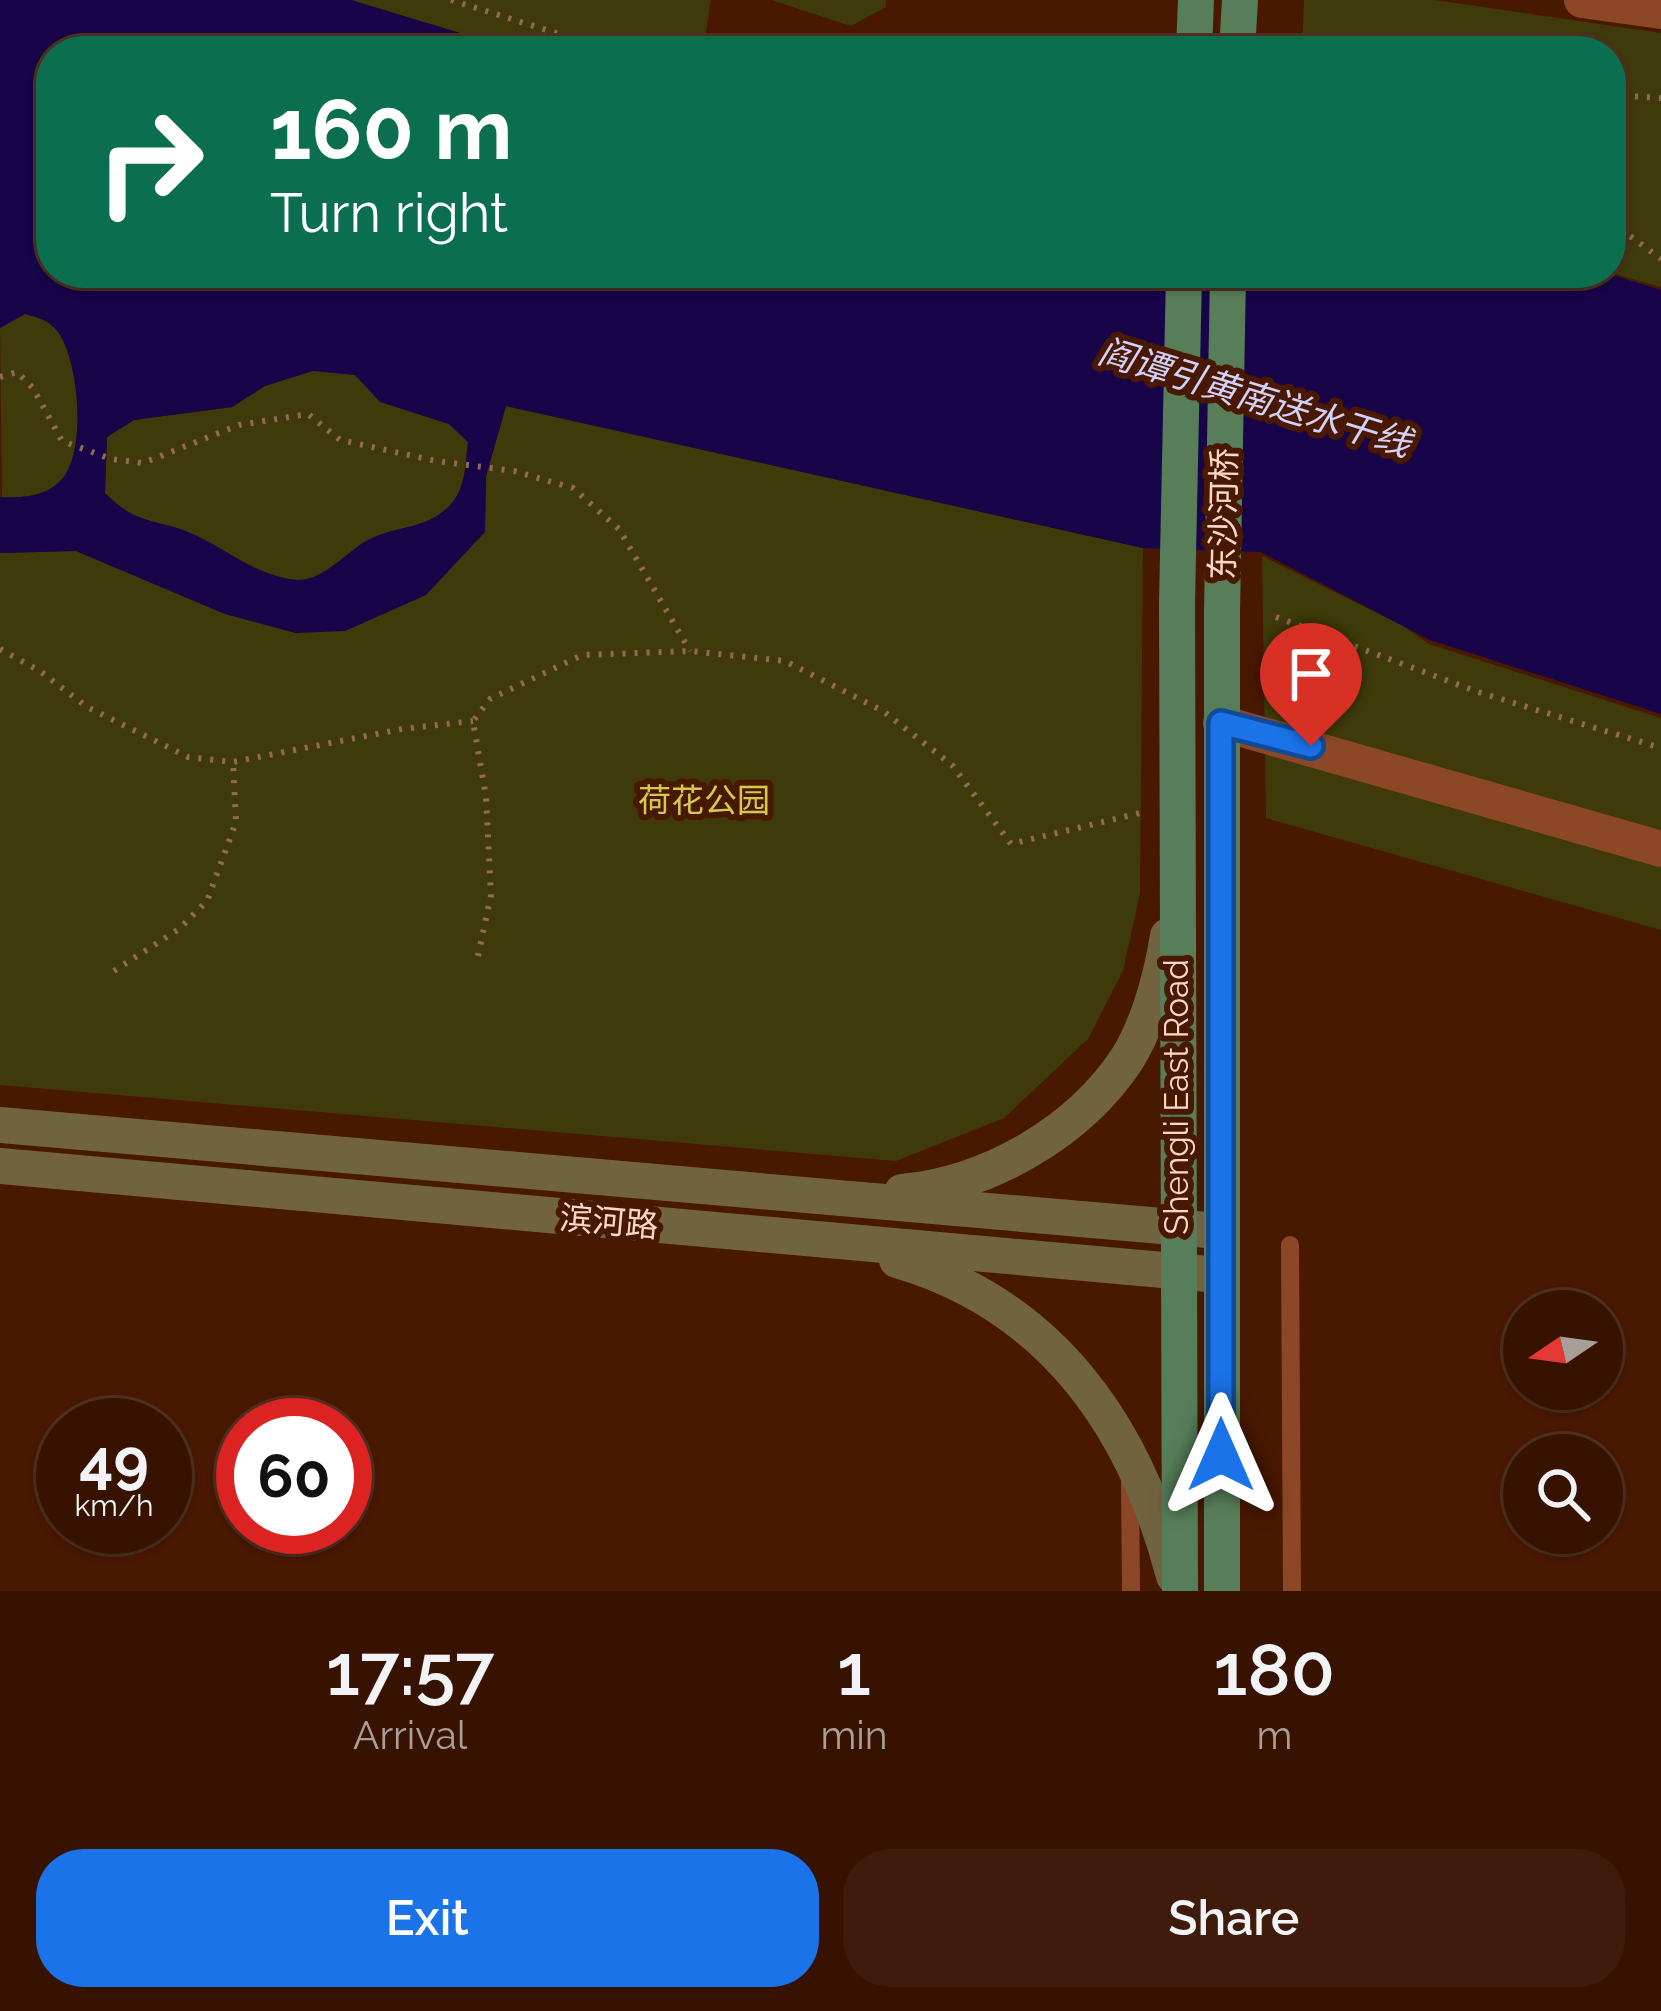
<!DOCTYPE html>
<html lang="en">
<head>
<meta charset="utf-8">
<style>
  body { margin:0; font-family:Raleway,"Noto Sans SC",sans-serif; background:#3e1b0a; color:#f1f3f6; height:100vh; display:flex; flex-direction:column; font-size:45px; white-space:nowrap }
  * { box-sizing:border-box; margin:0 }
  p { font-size:39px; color:#aa9e99 }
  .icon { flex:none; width:66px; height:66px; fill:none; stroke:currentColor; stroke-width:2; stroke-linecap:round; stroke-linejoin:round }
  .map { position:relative; height:1591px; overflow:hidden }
  .panel { display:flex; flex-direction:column; background:#371200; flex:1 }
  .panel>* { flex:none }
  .guide { position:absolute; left:36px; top:36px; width:1590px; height:252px; border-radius:48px; box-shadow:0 3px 9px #0004,0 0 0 3px #513222; background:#0b6e4f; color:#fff; overflow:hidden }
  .needle { width:78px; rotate:257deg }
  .controls { position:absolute; left:1503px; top:1290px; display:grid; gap:24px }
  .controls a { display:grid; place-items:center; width:120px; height:120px; border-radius:50%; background:#371200; box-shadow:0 3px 9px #0004,0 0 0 3px #513222; font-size:60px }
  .speed { position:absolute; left:36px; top:1398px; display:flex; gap:24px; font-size:60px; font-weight:700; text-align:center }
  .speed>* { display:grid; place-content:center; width:156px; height:156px; border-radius:50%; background:#371200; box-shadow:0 3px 9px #0004,0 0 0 3px #513222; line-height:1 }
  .speed small { font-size:30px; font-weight:400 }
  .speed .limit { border:18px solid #d22; background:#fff; color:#111 }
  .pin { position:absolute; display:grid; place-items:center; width:102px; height:102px; color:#fff; margin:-123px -51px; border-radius:50% 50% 50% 0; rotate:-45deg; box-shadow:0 0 12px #0007 }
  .pin .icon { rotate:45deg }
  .me { position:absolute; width:132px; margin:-66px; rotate:0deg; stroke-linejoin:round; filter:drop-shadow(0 0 9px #0008) }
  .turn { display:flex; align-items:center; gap:42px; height:252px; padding:0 36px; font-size:54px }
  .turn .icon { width:156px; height:156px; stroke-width:2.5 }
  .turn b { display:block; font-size:84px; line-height:102px }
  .eta { display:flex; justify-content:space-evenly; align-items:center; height:204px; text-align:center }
  .eta b { font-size:72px; font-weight:600; line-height:84px }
  .primary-button { display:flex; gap:24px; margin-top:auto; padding:24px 36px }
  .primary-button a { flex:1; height:138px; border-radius:48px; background:#1a73e8; color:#fff; font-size:48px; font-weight:600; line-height:138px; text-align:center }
  .primary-button a+a { background:#3e1b0a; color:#f1f3f6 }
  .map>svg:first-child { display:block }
  .green { fill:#3e3a0a }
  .water { fill:#180448; fill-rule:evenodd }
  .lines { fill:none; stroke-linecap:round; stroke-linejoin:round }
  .path { stroke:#936955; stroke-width:6; stroke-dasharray:3 9; stroke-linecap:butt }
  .lane { stroke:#8c4826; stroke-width:18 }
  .street { stroke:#8c4826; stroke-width:36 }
  .secondary { stroke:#726340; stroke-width:36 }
  .primary { stroke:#577e59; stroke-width:36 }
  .route-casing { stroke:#114b97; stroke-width:30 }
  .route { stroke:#1a73e8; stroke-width:21 }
  .labels { text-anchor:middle; stroke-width:12; stroke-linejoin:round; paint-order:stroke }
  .street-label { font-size:33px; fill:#f9d8ca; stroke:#491800 }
  .park-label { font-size:33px; fill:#d2c94d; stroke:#491800 }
  .water-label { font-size:36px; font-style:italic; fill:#d1d1fb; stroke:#491800 }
</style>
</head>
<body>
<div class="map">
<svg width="1661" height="1591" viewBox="0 0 1661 1591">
  <rect width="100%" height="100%" fill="#491800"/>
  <g class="green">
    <path d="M351 0H711L703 51H519Z"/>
    <path d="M771 0H886V7L851 26Z"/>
    <path d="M1304 0H1435L1661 33V287L1611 273V51H1302Z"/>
    <path d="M25 314C39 318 49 320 58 331 79 360 86 449 64 478 49 497 24 497 2 498L0 328Z"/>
    <path d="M313 370 356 375 381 402 449 424 468 442C465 467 466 493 445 510 423 529 392 527 368 540 346 552 322 582 297 580 257 576 229 551 195 535 156 517 140 528 105 493L107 437 134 420 232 407 265 386Z"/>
    <path d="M506 406 1143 548 1140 893 1123 971 1088 1039 1004 1118 896 1161 0 1085V553L76 551 225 614 296 633 485 532 486 476Z"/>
    <path d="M1262 556 1403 626 1429 644 1661 718V930L1266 818Z"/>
  </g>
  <path class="water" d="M0 0H351L519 51H51V273H1606L1661 290V714L1430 640 1261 552 1143 548 506 406 486 476 485 532 426 595 345 631 296 633 225 614 76 551 0 553V497C22 498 46 497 62 479 87 451 79 361 58 332 49 320 39 318 25 314L0 328ZM313 371 355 375 380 402 449 424 468 442C465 467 466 493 445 510 423 529 392 527 368 540 346 552 322 582 296 580 257 576 229 551 195 535 156 517 140 528 105 493L107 437 134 420 232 407 265 386Z"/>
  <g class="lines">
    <g class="path">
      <path d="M451 0 613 51"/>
      <path d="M1611 95 1661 98"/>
      <path d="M1611 222 1661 259"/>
      <path d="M0 377 17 372 33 388 62 441 111 459 143 463 239 425 308 414 340 440 436 461 514 471 573 488 619 529 690 651"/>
      <path d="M1276 617 1478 692 1661 748"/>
      <path d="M0 649 40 671 87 707 188 757 233 762 402 729 473 721"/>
      <path d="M478 956 491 895 486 797 473 721 490 699 582 655 690 651 785 661 883 711 952 765 1011 844 1140 813"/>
      <path d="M114 971 179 929 207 901 236 822 233 762"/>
    </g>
    <g class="lane">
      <path d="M1290 1245 1292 1591"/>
      <path d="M1130 1481 1131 1591"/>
    </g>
    <g class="street">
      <path d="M1582 0 1661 11"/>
      <path d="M1221 723 1661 849"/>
    </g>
    <g class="secondary">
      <path d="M0 1125 1219 1231"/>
      <path d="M0 1166 1219 1275"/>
      <path d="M902 1192C988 1184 1078 1133 1127 1059 1150 1022 1161 978 1168 936"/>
      <path d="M897 1260C1051 1305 1135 1426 1174 1576"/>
    </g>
    <g class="primary">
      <path d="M1194 51 1196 0"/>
      <path d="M1237 51 1240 0"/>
      <path d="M1180 1591 1177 603 1184 273"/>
      <path d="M1222 1591V612L1228 273"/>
    </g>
  </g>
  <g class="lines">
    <defs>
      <path id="route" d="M1221 1455V723L1311 746"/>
    </defs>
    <use href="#route" class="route-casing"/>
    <use href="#route" class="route"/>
  </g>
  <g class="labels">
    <g class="street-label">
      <text transform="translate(1223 514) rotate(-89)" y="12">东沙河桥</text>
      <text transform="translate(1176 1097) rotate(-90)" y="12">Shengli East Road</text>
      <text transform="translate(609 1221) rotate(5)" y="12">滨河路</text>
    </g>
    <g class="park-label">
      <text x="704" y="812">荷花公园</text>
    </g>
    <g class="water-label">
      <text transform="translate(1255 397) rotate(17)" y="13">阎谭引黄南送水干线</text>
    </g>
  </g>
</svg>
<div class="controls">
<a><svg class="needle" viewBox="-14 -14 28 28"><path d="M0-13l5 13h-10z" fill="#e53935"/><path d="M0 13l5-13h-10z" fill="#aa9e99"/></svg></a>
<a><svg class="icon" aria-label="search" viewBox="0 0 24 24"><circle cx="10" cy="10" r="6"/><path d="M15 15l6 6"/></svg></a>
</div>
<div class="speed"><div>49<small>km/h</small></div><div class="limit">60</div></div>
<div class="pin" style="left:1311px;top:746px;background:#d93025"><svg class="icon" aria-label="arrive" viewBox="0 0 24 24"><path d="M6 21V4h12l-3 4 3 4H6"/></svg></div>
<svg class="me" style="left:1221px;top:1455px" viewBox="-20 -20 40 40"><path d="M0-17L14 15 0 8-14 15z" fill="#1a73e8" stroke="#fff" stroke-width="4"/></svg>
<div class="guide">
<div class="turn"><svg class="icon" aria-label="right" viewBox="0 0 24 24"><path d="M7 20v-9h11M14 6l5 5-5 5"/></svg><div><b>160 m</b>Turn right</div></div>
</div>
</div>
<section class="panel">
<div class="eta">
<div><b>17:57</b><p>Arrival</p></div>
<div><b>1</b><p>min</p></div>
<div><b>180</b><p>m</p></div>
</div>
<div class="primary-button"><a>Exit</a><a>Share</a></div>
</section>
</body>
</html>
